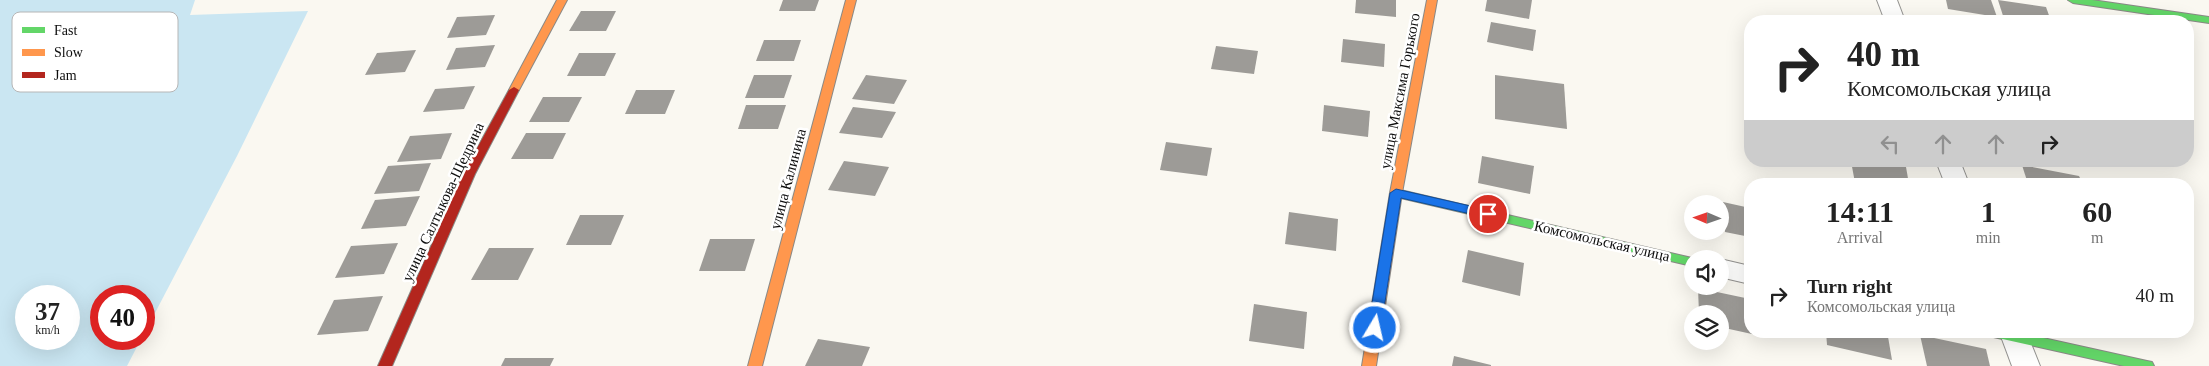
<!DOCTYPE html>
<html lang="en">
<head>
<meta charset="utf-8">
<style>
  body { margin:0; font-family:Georgia,serif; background:#f2f2f2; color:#222; height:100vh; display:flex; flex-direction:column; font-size:19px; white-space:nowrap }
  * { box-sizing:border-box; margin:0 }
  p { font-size:16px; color:#767676 }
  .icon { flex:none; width:28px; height:28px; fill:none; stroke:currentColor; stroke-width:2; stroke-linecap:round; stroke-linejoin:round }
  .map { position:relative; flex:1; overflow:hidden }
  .sheet { position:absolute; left:1744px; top:178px; width:450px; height:160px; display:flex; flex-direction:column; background:#fff; border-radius:20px; box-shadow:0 5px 20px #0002 }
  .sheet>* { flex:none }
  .top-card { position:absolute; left:1744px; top:15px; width:450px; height:152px; border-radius:20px; box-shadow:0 5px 20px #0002; background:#fff; color:#222; overflow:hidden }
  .needle { width:32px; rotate:272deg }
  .fabs { position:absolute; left:1684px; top:195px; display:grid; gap:10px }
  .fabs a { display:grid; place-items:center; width:45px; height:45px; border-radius:50%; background:#fff; box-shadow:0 5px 20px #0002; font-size:25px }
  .speed { position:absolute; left:15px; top:285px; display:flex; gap:10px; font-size:25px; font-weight:700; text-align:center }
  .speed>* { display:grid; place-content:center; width:65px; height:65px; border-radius:50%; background:#fff; box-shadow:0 5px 20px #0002; line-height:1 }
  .speed small { font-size:12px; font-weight:400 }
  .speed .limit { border:8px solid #d22; background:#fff; color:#111 }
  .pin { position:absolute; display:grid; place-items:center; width:42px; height:42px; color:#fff; margin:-21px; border:2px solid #fff; border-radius:50%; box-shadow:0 1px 5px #0007 }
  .me { position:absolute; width:55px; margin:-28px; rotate:9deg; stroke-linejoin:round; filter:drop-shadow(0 0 4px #0008) }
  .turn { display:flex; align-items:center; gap:18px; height:105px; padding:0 20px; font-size:22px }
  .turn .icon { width:65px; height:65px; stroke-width:2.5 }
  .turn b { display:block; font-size:35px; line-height:42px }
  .lanes { display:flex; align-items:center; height:48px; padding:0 20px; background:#0003; justify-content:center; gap:25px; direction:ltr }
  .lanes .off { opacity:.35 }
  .eta { display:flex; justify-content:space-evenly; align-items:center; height:85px; text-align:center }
  .eta b { font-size:30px; font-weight:800; line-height:35px }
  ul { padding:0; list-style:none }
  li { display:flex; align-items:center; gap:15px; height:65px; padding:0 20px }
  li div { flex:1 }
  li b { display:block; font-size:19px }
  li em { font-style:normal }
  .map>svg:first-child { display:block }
  .water { fill:#cae6f2; fill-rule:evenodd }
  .building { fill:#9d9b97 }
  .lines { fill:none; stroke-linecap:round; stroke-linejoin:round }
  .street-casing { stroke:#949390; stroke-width:2 }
  .fast-casing { stroke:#8a8986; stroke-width:2 }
  .slow-casing { stroke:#8a8986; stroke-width:2 }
  .jam-casing { stroke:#8a8986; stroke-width:2 }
  .street { fill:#fefefd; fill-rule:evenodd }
  .fast { fill:#63d668; fill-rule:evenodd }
  .slow { fill:#ff974d; fill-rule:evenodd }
  .jam { fill:#b3261e; fill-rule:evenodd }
  .route { fill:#1a73e8; stroke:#114b97 }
  .labels { text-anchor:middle; stroke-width:5; stroke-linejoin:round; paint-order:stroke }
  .street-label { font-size:15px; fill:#0d0d0d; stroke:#fff }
  .key { fill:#fff; stroke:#b6b6b6; stroke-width:1 }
  .key-label { font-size:14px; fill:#0d0d0d }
</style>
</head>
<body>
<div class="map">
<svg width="2209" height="366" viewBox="0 0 2209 366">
  <rect width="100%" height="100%" fill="#faf8f1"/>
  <path class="water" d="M0 0H195L190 15 308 11 237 156 144 334V296H101V339H141L127 366H0ZM26 296H69V339H26Z"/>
  <g class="building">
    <path d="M783 0H819L815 11H779Z"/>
    <path d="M1356 0H1396V17L1355 13Z"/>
    <path d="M1487 0H1532L1529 19 1485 11Z"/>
    <path d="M1946 0H1991L1997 17 1948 9Z"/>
    <path d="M1998 0 2046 7 2051 21H2019L2004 19Z"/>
    <path d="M581 11H616L606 31H569Z"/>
    <path d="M495 15 486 35 447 38 457 17Z"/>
    <path d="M1815 16 1841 20V21H1816Z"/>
    <path d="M2090 16 2116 20V21H2093Z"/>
    <path d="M1491 22 1536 30 1533 51 1487 42Z"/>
    <path d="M1343 39 1385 44 1384 67 1341 62Z"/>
    <path d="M764 40H801L794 61H756Z"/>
    <path d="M495 45 485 67 446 70 456 48Z"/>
    <path d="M1216 46 1258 51 1254 74 1211 69Z"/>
    <path d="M416 50 405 72 365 75 377 53Z"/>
    <path d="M579 53H616L605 76H567Z"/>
    <path d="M754 75H792L784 98H745Z"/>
    <path d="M866 75 907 80 894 104 852 99Z"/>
    <path d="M1495 75 1564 84 1567 129 1495 119Z"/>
    <path d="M475 86 464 109 423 112 435 89Z"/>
    <path d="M636 90H675L665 114H625Z"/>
    <path d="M543 97H582L569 122H529Z"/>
    <path d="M746 105H786L778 129H738Z"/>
    <path d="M1324 105 1370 111 1368 137 1322 131Z"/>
    <path d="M853 107 896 112 882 138 839 133Z"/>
    <path d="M452 133 441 159 397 162 410 136Z"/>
    <path d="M526 133H566L553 159H511Z"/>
    <path d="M1166 142 1212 148 1207 176 1160 170Z"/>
    <path d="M1482 156 1534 166 1530 194 1478 183Z"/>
    <path d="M844 161 889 167 875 196 828 190Z"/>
    <path d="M1851 161H1878L1906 167 1909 184 1855 183Z"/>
    <path d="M431 163 419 191 374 194 388 166Z"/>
    <path d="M2022 165 2079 176 2083 184H2028Z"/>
    <path d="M420 196 406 226 361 229 375 200Z"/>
    <path d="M1723 202 1750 208V237L1725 232Z"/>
    <path d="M1289 212 1338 219 1336 251 1285 244Z"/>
    <path d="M580 215H624L611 245H566Z"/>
    <path d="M710 239H755L745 271H699Z"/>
    <path d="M398 243 384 274 335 278 351 246Z"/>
    <path d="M489 248H534L518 280H471Z"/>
    <path d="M1468 250 1524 263 1520 296 1462 282Z"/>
    <path d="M1698 288 1750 299V331H1761V336L1720 327V314H1699Z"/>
    <path d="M383 296 368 331 317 335 334 300Z"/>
    <path d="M1254 304 1307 312 1304 349 1249 341Z"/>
    <path d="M1826 331H1887L1892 360 1827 345Z"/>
    <path d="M1920 335 1986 349 1990 366H1927Z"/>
    <path d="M818 339 870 347 862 366H805Z"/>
    <path d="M1454 356 1491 365V366H1452Z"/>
    <path d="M505 358H554L550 366H501Z"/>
  </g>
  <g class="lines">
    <defs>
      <g id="street">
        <path d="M1877 0H1897L1905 21H1885Z"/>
        <path d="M1936 161H1960L1969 184H1945Z"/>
        <path d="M1720 259 1750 266V284L1720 277Z"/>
        <path d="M1999 331H2026L2040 366H2012Z"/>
      </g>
      <g id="fast">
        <path d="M2068 0H2092L2209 17V23L2073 3Z"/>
        <path d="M1396 189 1692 258 1696 259H1692V266L1392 196 1390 193 1392 190Z"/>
        <path d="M1983 331H2012L2147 361 2152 362 2154 366H2124L1989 336 1984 334Z"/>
      </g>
      <g id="slow">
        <path d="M557 0H567L519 90 514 93 510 92 509 90Z"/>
        <path d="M846 0H856L762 366H748Z"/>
        <path d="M1427 0H1437L1402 193 1376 366H1362L1390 193Z"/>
      </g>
      <path id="jam" d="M514 87 519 90 475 174 392 366H378L463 174 509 90Z"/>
    </defs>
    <use href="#street" class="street-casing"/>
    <use href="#fast" class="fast-casing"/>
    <use href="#slow" class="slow-casing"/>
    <use href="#jam" class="jam-casing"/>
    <use href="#street" class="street"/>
    <use href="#fast" class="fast"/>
    <use href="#slow" class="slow"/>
    <use href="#jam" class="jam"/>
  </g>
  <path class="route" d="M1396 189 1488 210 1494 214 1488 218 1401 198 1381 328 1379 331H1370L1368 328 1390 193Z"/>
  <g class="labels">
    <g class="street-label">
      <text transform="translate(1400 91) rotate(-79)" y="5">улица Максима Горького</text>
      <text transform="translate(788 179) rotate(-75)" y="5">улица Калинина</text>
      <text transform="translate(443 202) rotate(-65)" y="5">улица Салтыкова-Щедрина</text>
      <text transform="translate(1602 241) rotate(13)" y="5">Комсомольская улица</text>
    </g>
  </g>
  <rect x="12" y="12" width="166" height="80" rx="8" class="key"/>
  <rect x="22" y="27" width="23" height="6" fill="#63d668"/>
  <rect x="22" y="49" width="23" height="7" fill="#ff974d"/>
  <rect x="22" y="72" width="23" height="6" fill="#b3261e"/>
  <g class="key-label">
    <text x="54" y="35">Fast</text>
    <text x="54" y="57">Slow</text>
    <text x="54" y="80">Jam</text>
  </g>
</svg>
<div class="fabs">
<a><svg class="needle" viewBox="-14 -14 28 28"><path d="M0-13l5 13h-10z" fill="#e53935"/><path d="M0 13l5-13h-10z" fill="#767676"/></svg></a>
<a><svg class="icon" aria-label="sound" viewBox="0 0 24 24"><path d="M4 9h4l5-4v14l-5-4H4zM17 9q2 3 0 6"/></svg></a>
<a><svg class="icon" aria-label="layers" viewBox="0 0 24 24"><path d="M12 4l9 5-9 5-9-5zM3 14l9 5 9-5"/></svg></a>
</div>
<div class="speed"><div>37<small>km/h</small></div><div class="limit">40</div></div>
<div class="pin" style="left:1488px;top:214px;background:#d93025"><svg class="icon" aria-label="arrive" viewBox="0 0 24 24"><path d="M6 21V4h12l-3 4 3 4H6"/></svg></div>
<svg class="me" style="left:1375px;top:328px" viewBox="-20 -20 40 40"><circle r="17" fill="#1a73e8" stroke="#fff" stroke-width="3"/><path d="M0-11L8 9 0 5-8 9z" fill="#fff"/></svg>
<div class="top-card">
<div class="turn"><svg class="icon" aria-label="right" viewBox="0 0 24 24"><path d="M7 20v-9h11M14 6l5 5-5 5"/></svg><div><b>40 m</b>Комсомольская улица</div></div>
<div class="lanes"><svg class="icon off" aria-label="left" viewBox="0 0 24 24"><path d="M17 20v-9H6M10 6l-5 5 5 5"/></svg><svg class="icon off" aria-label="ahead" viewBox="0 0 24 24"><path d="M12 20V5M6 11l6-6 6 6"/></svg><svg class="icon off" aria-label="ahead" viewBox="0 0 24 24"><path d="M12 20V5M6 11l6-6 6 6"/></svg><svg class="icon" aria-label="right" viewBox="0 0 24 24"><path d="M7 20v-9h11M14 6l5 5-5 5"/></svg></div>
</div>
<section class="sheet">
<div class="eta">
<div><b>14:11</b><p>Arrival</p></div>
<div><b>1</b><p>min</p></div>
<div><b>60</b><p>m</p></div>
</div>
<ul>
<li><svg class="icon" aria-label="right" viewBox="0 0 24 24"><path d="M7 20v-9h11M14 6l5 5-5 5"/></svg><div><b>Turn right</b><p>Комсомольская улица</p></div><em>40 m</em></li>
</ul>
</section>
</div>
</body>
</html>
